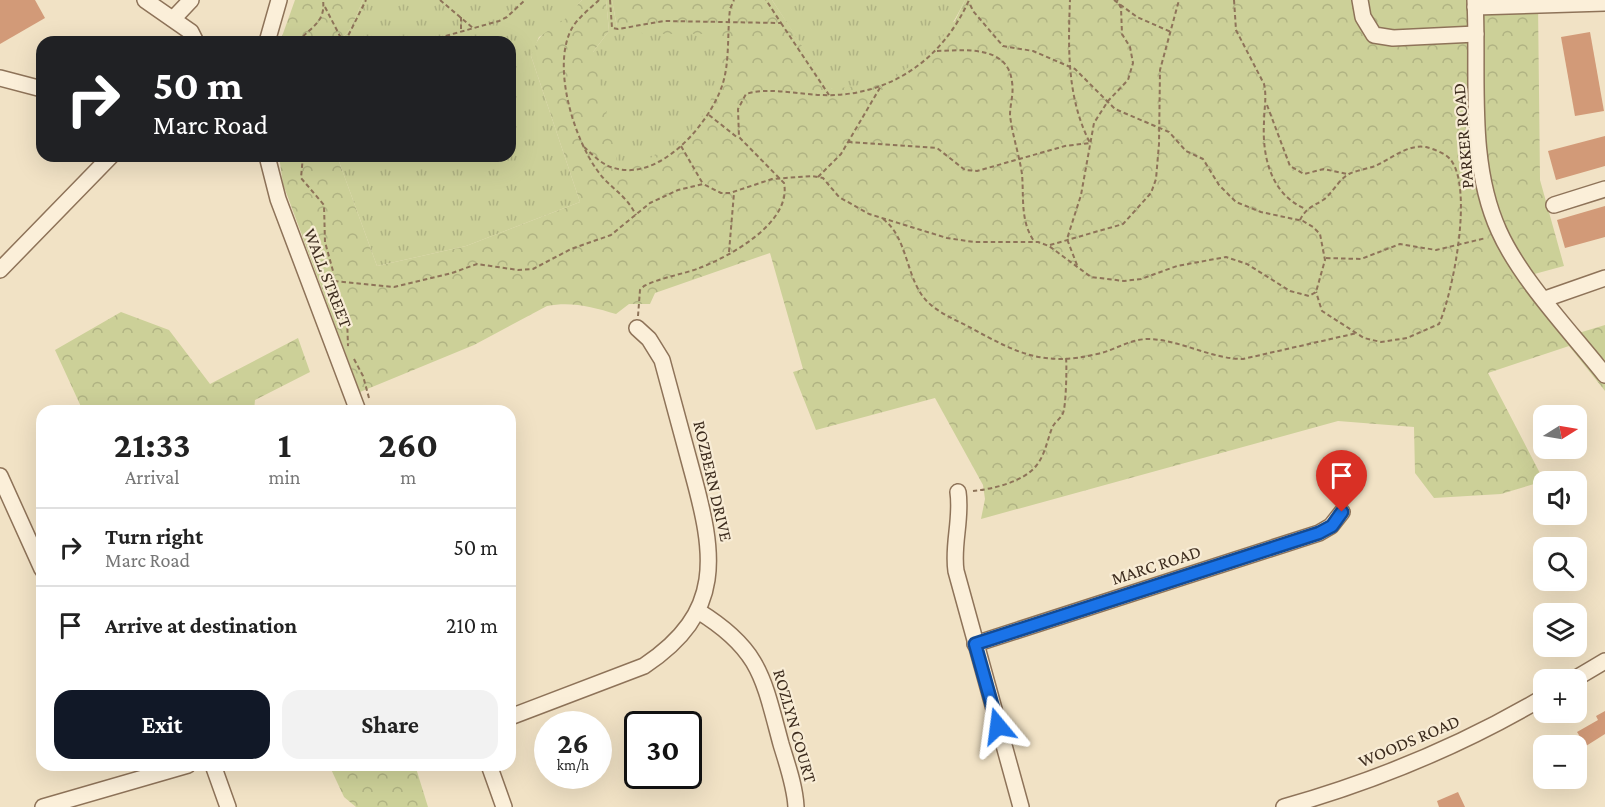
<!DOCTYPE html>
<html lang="en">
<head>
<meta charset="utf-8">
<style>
  body { margin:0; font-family:"Crimson Pro",serif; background:#f2f2f2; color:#222; height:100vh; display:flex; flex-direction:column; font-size:22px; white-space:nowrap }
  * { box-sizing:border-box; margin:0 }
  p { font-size:20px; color:#767676 }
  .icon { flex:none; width:33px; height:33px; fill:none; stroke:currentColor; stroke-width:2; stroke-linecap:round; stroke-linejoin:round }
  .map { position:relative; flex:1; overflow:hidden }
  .details { position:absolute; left:36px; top:405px; width:480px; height:366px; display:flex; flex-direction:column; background:#fff; border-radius:18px; box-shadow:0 6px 24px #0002 }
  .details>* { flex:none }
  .banner { position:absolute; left:36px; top:36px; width:480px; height:126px; border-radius:18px; box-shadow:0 6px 24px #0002; background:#202124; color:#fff; overflow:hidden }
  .needle { width:39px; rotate:79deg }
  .tools { position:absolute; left:1533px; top:405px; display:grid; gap:12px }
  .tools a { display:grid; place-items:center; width:54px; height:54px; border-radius:12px; background:#fff; box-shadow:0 6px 24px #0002; font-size:30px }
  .speed { position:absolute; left:534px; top:711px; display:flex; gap:12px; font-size:30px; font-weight:700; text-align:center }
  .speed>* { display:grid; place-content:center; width:78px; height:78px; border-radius:50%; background:#fff; box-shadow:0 6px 24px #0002; line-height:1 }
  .speed small { font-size:15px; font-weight:400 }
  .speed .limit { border:3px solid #111; border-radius:9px; background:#fff; color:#111 }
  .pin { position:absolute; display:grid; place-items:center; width:51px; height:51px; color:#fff; margin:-62px -26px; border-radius:50% 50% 50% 0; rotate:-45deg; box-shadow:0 0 6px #0007 }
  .pin .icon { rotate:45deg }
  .me { position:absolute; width:66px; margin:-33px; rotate:344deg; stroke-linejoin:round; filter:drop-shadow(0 0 4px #0008) }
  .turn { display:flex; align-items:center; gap:21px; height:126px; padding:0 18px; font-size:27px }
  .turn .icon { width:78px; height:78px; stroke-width:2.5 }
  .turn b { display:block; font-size:42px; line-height:51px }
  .eta { display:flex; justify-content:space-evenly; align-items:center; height:102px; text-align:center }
  .eta b { font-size:36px; font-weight:700; line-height:42px }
  .button { display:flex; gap:12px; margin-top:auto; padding:12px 18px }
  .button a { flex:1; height:69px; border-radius:18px; background:#111827; color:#fff; font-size:24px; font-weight:700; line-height:69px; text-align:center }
  .button a+a { background:#f2f2f2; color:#222 }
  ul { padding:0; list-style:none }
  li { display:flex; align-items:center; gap:18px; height:78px; padding:0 18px; border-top:2px solid #e0e0e0 }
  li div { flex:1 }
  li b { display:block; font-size:22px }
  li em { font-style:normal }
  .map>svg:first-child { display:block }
  .forest { fill:url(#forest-crowns) }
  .park { fill:url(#park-tufts) }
  .building { fill:#d29a78 }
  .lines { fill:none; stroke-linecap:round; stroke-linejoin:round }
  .minor-casing { stroke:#8e7359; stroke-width:18 }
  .path { stroke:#8e7359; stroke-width:2; stroke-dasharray:4.5 3; stroke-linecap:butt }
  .minor { stroke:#fbefd9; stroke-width:15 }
  .route-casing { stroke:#114b97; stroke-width:15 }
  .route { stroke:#1a73e8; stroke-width:10 }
  .labels { text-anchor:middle; stroke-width:4.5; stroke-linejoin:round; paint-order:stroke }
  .street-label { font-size:18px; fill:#3d2c1e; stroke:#f8ecd5 }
</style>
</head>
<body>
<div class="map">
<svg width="1605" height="807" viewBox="0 0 1605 807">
  <defs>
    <pattern id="forest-crowns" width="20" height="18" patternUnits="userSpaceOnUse" patternTransform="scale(1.5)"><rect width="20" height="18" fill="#ccd098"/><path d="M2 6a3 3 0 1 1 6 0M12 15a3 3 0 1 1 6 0" fill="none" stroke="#b0b383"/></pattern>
    <pattern id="park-tufts" width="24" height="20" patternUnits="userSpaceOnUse" patternTransform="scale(1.5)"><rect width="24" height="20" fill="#ccd098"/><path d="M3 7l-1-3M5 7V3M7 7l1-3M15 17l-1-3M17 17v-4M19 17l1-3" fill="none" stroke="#b0b383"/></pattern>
  </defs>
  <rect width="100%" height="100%" fill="#f1e2c5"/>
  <g class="forest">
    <path d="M295 0H363L351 28 339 42H280Z"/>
    <path d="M582 0H606L609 31 593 52 720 34H642L617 27 612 0H772L831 89 955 21 965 0H1475L1538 3 1540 180 1564 266 1527 276 1572 335 1605 325V391L1569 346 1488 373 1544 481 1501 494 1434 498 1415 473 1414 427 1338 421 981 519 985 499 983 485 935 398 816 430 793 372 803 369 770 253 655 293 650 304H629L616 314C593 307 571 301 547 306L474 345 360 392 283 184 279 156H337L377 266 466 246 580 202 531 56C537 29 565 19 582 0Z"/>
    <path d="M121 312 169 330 210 384 298 338 310 372 255 400 254 411H83L55 350Z"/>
    <path d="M329 765H415L428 807H356L344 797Z"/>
  </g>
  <g class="park">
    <path d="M363 0H582L564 20 539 37 531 56 580 202 466 246 377 266 337 156H510V42H339L351 28Z"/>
    <path d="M606 0H612L617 27 641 25 642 34H721C725 86 702 139 650 158 640 162 629 163 618 166L593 52 609 31Z"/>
    <path d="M772 0H965C936 61 897 84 830 89Z"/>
  </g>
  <g class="building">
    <path d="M0 0H35L45 18 0 44Z"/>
    <path d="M1590 32 1604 111 1575 116 1561 37Z"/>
    <path d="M1605 136V166L1556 180 1548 151Z"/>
    <path d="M1605 206V237L1565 248 1557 220Z"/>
    <path d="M1605 711V734L1586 746 1577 732 1598 720 1596 716Z"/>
    <path d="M1458 792 1465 807H1439L1437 801Z"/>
  </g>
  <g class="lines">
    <defs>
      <g id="minor">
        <path d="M145 0 191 32 196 42"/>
        <path d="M1360 0 1363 17 1374 35 1393 38 1476 34"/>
        <path d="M1475 0C1479 75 1467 161 1499 231 1521 280 1571 332 1605 375"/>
        <path d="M1475 7 1605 3"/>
        <path d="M173 19 191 0"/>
        <path d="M267 42 279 0"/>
        <path d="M0 78 42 89"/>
        <path d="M267 156 278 199 358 411"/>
        <path d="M1554 205 1605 189"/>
        <path d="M0 270 111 156"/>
        <path d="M1545 299 1605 278"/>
        <path d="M0 476 42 569"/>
        <path d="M958 492C962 519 952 545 956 571L1021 807"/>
        <path d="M698 611C760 649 763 677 781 744 787 764 795 786 796 807"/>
        <path d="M975 644 1319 533 1331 526 1342 512"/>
        <path d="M1573 680 1605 661"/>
        <path d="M510 717 644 666C725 612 715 555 692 471 682 434 672 397 662 360L649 339 637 328"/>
        <path d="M213 765 228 807"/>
        <path d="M489 765 504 807"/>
        <path d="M43 807 188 765"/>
        <path d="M1284 807C1376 781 1461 746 1544 697"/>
      </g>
    </defs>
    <use href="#minor" class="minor-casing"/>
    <g class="path">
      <path d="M440 0 473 28"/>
      <path d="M599 0C590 9 577 18 571 30 552 68 574 138 597 170 610 189 624 192 636 215"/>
      <path d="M610 0 612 28 618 29 664 21 781 23 766 0"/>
      <path d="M1114 0 1137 17 1171 32"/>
      <path d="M1234 0 1236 30 1264 84C1267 97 1264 109 1264 122 1262 157 1271 195 1306 209"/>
      <path d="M325 7 343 42"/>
      <path d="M461 17V31"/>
      <path d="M781 23 829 95"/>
      <path d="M298 42C310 27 326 23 323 0"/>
      <path d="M345 42 366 0"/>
      <path d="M424 42 499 21 507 17 525 0"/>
      <path d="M937 51C965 50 1008 45 1012 82 1014 94 1010 104 1010 115 1012 134 1019 154 1022 174 1024 197 1020 221 1034 241"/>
      <path d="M1267 105 1290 166 1304 174 1324 169 1347 174"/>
      <path d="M709 115 738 138"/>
      <path d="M848 142 937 148 965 170 977 171 1065 146 1090 143C1067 98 1068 49 1070 0"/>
      <path d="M681 146 703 184"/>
      <path d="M584 147C593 155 602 165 614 168 660 182 709 124 722 86 730 63 727 34 730 9L734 0"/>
      <path d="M303 156 301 178 324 205 325 242 333 271 332 298 338 309 347 317 348 346"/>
      <path d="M818 177 841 154 881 86"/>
      <path d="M883 219C910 239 905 284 931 305 943 315 958 321 971 328 1017 353 1043 367 1097 354 1116 350 1129 339 1149 339 1181 340 1211 359 1243 359L1357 333"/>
      <path d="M1300 220C1306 208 1312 207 1323 200 1333 193 1338 180 1349 174 1357 170 1367 169 1375 166 1391 159 1407 144 1426 147 1433 149 1445 153 1450 159 1474 187 1453 293 1439 324L1407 338 1381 342 1364 338 1322 311 1316 292"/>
      <path d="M1050 245 1123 224 1151 193 1156 179 1159 144 1160 70 1179 0"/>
      <path d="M729 252 734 193"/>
      <path d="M1326 258 1361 259 1400 244 1436 250 1486 238"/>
      <path d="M1077 265 1067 239 1081 195 1094 123 1108 101 1128 80 1133 63 1130 47 1122 34 1121 8 1117 0"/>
      <path d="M334 281 394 287 452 273 477 264 518 270 533 269 571 249 611 235 650 203 678 190 703 184 721 193H730L772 179 812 176 823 178 839 197 869 214 947 238 974 242H1038L1049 246 1091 277 1124 281 1141 279 1177 266 1226 257 1247 264 1290 291 1309 296 1316 292 1325 260 1320 234 1313 227 1303 221 1261 212 1236 202 1219 185 1203 159 1186 151 1169 132 1115 109 1075 69 1033 51 1003 46 973 11 969 2"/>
      <path d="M638 316 640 290 644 286C660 278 679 275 697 269 729 257 792 223 784 183L739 137 738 109 746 94C768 87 797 94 820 95 887 98 942 61 969 0"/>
      <path d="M354 359 363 376 369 398"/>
      <path d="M973 491C993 489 1023 482 1036 466 1045 455 1047 441 1052 428 1055 421 1061 419 1063 413 1066 407 1067 366 1066 358"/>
    </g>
    <use href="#minor" class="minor"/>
  </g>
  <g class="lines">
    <defs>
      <path id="route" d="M998 726 975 644 1319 533 1332 526 1342 512"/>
    </defs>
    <use href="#route" class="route-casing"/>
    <use href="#route" class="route"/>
  </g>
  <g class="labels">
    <g class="street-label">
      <text transform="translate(1463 136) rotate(-95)" y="6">PARKER ROAD</text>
      <text transform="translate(328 278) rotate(69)" y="6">WALL STREET</text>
      <text transform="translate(713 481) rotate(77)" y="6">ROZBERN DRIVE</text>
      <text transform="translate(1156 565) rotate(-18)" y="6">MARC ROAD</text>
      <text transform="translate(795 726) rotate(74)" y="6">ROZLYN COURT</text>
      <text transform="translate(1409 741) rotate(-23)" y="6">WOODS ROAD</text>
    </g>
  </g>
</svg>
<div class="tools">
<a><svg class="needle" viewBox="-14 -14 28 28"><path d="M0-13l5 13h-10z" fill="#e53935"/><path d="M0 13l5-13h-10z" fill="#767676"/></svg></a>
<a><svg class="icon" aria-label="sound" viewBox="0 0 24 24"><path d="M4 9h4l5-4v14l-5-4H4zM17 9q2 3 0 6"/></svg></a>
<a><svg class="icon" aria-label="search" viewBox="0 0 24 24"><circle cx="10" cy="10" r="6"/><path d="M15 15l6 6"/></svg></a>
<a><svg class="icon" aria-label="layers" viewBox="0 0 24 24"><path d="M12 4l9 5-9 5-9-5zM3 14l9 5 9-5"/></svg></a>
<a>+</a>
<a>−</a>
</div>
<div class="speed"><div>26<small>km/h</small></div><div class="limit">30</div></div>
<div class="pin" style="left:1342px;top:512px;background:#d93025"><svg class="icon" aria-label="arrive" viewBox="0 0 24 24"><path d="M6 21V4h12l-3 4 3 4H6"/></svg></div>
<svg class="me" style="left:998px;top:726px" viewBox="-20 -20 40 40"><path d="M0-17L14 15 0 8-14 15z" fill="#1a73e8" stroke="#fff" stroke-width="4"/></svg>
<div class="banner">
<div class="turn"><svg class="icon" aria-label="right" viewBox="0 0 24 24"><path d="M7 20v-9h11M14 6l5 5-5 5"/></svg><div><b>50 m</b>Marc Road</div></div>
</div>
<section class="details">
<div class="eta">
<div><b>21:33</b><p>Arrival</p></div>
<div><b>1</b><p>min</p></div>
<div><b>260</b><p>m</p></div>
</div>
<ul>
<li><svg class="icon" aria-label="right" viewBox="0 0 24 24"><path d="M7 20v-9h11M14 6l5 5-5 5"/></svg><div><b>Turn right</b><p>Marc Road</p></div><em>50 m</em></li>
<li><svg class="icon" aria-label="arrive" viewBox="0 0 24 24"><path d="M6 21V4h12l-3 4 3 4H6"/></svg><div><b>Arrive at destination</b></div><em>210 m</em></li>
</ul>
<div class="button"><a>Exit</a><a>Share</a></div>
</section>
</div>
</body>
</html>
